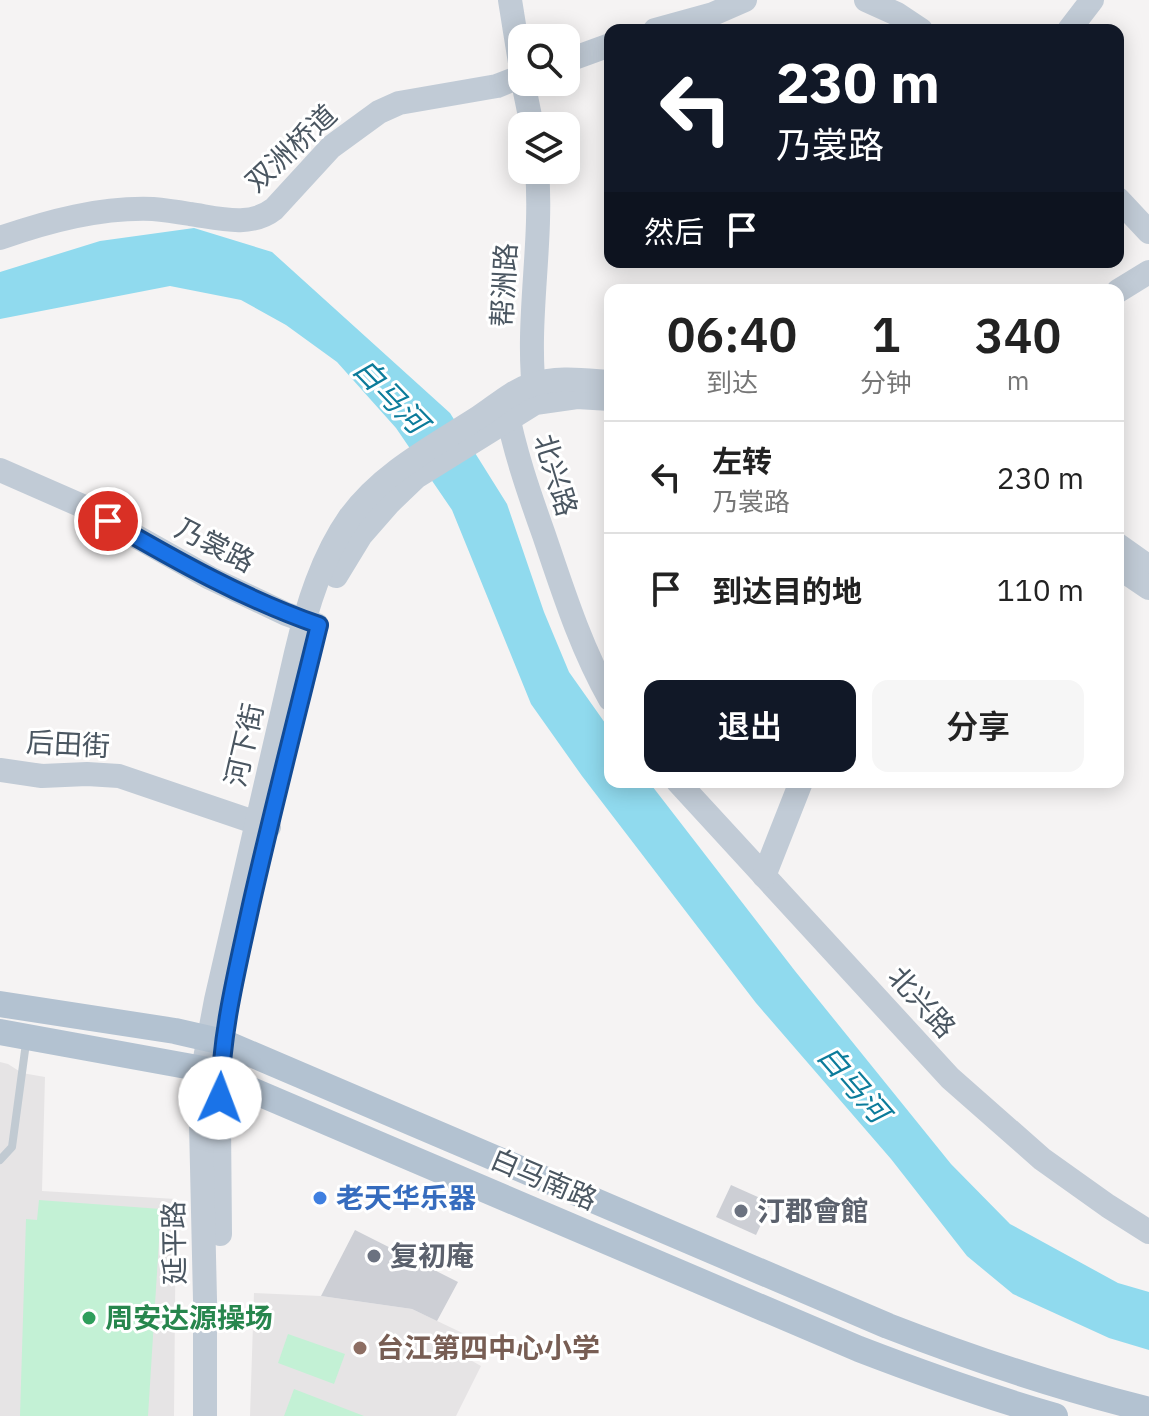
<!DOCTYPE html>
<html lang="zh">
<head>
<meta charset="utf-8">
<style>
  body { margin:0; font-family:"IBM Plex Sans","Noto Sans SC",sans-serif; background:#f6f6f6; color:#222; height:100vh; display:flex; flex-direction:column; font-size:30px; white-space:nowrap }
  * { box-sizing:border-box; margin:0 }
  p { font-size:26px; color:#767676 }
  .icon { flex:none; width:44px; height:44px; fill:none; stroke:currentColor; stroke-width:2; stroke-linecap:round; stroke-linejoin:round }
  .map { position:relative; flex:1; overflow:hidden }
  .panel { position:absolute; left:604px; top:284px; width:520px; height:504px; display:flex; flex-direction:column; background:#fff; border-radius:16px; box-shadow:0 4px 20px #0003 }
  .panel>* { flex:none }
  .guide { position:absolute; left:604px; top:24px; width:520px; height:244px; border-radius:16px; box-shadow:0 4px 20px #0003; background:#111827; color:#fff; overflow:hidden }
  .tools { position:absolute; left:508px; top:24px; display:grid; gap:16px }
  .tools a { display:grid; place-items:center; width:72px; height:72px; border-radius:16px; background:#fff; box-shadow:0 4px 20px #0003; font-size:40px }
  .pin { position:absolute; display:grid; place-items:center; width:68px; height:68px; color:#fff; margin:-34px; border:4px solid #fff; border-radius:50%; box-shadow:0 2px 8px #0007 }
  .me { position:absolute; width:88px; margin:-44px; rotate:2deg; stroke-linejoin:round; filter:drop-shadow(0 0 6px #0008) }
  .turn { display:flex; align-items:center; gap:28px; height:168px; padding:0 40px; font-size:36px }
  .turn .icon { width:104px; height:104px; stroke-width:2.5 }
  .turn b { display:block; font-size:56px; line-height:68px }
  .then { display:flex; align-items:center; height:76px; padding:0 40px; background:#0003; gap:16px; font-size:30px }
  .eta { display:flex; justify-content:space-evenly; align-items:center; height:136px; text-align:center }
  .eta b { font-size:48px; font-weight:600; line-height:56px }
  .button { display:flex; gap:16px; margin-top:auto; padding:16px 40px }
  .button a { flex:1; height:92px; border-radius:16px; background:#111827; color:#fff; font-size:32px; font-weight:600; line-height:92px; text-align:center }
  .button a+a { background:#f6f6f6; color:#222 }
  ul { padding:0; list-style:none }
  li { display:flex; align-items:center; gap:24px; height:112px; padding:0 40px; border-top:2px solid #e0e0e0 }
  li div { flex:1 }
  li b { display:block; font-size:30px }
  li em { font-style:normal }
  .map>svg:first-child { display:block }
  .education { fill:#e6e4e5 }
  .green { fill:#c3f1d5 }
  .water { fill:#90daee }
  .building { fill:#cdcfd5 }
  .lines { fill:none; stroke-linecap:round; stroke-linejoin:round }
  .lane { stroke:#c1cad2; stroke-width:8 }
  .secondary { stroke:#c1cbd6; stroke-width:24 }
  .primary { stroke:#b3c2d1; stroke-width:26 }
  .route-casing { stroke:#114b97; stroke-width:20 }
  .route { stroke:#1a73e8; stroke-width:14 }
  .shop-dot { fill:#3f7fe0; stroke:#fff; stroke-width:3 }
  .worship-dot { fill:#6b7280; stroke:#fff; stroke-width:3 }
  .leisure-dot { fill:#2e9e5b; stroke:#fff; stroke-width:3 }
  .education-dot { fill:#8d6e63; stroke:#fff; stroke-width:3 }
  .labels { text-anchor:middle; stroke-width:6; stroke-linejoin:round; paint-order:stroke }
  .street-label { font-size:28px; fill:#4a5661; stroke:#fff }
  .shop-label { font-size:28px; font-weight:bold; fill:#366cbe; stroke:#fff; text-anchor:start }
  .worship-label { font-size:28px; font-weight:bold; fill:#5b616d; stroke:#fff; text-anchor:start }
  .leisure-label { font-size:28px; font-weight:bold; fill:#27864d; stroke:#fff; text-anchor:start }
  .education-label { font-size:28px; font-weight:bold; fill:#785e54; stroke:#fff; text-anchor:start }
  .water-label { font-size:30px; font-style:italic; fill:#0c7c9b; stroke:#fff }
</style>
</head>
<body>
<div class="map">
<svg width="1149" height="1416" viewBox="0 0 1149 1416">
  <rect width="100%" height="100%" fill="#f5f3f3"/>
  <g class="education">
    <path d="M0 1062 8 1064 22 1073 45 1077 42 1191 176 1199 174 1416H0Z"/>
    <path d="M254 1293 321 1296 412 1309 473 1338 465 1357 481 1366 456 1416H250Z"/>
  </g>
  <g class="green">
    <path d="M39 1200 161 1209 148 1416H20L26 1219 37 1220Z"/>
    <path d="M288 1334 345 1354 334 1384 278 1363Z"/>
    <path d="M294 1389 364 1416H284Z"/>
  </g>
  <path class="water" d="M194 228 272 252 450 413 507 504 544 612 569 672 610 730V782H649L795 971 951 1164 1010 1224 1118 1283 1149 1292V1350L1109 1338 1013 1294 967 1256 891 1159 756 1003 582 776 531 704 452 510 396 428 337 362 286 325 241 300 170 286 0 319V272L100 241Z"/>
  <g class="building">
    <path d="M731 1185 771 1203 756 1235 716 1217Z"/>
    <path d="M355 1230 458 1282 437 1321 412 1309 321 1296Z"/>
  </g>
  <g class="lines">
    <path class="lane" d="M0 1160 12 1147 26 1043"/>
    <g class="secondary">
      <path d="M510 0 522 75"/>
      <path d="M866 0 897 14 921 30"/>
      <path d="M655 30 713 14 745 0"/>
      <path d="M1069 30 1092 0"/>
      <path d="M566 61 610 45"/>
      <path d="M523 82 532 126"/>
      <path d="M1118 199 1149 232"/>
      <path d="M0 238C49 221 101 207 153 209 165 210 178 212 190 214 218 218 250 228 274 209L331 147 379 112 399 103 497 86 522 76"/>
      <path d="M1118 291 1149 272"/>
      <path d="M535 399C525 323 543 246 537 170"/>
      <path d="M506 406C514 450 529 493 544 535 563 591 581 648 610 699"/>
      <path d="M0 470 80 505 210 578 286 614 317 625"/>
      <path d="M1118 545 1149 567"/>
      <path d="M1118 567 1149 588"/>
      <path d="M336 576 361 535 389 503 416 477 535 403 577 397 610 399"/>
      <path d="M0 770 42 776 87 774 119 776 269 827"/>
      <path d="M678 782 950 1078 1042 1159 1108 1206 1149 1232"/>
      <path d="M764 876 801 782"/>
      <path d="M220 1234 219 1123 222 1054"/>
      <path d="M205 1416V1300L201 1123 203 1069 216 1000 296 653C307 606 322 557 350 517 382 473 434 446 479 417 496 406 512 391 531 385 557 376 583 380 610 382"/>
    </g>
    <g class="primary">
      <path d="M0 1004 175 1031 223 1042 888 1326C973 1359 1060 1388 1149 1410"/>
      <path d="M0 1032 203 1069 220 1073 249 1089 859 1349C924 1374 989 1397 1055 1416"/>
    </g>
  </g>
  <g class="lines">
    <defs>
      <path id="route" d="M108 521C177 561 244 599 319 625 296 719 272 812 251 905 237 970 221 1032 220 1098"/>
    </defs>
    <use href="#route" class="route-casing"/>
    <use href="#route" class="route"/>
  </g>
  <circle class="shop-dot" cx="320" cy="1198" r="8"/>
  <g class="worship-dot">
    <circle cx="741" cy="1211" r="8"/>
    <circle cx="374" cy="1256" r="8"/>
  </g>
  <circle class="leisure-dot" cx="89" cy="1318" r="8"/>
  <circle class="education-dot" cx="360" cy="1348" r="8"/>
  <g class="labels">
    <g class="street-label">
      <text transform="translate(291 148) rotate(-43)" y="10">双洲桥道</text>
      <text transform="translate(504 285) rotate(-87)" y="10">帮洲路</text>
      <text transform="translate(556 475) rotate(73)" y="10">北兴路</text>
      <text transform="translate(215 545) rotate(27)" y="10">乃裳路</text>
      <text transform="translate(68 744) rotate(3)" y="10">后田街</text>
      <text transform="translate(244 745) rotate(-77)" y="10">河下街</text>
      <text transform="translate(922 1002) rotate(48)" y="10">北兴路</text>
      <text transform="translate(544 1179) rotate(23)" y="10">白马南路</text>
      <text transform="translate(174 1243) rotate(-91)" y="10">延平路</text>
    </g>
    <g class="shop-label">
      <text x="336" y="1208">老天华乐器</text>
    </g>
    <g class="worship-label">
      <text x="757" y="1221">汀郡會館</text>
      <text x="390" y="1266">复初庵</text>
    </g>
    <g class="leisure-label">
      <text x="105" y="1328">周安达源操场</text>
    </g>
    <g class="education-label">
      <text x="376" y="1358">台江第四中心小学</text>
    </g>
    <g class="water-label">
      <text transform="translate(390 396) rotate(46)" y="10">白马河</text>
      <text transform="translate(853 1084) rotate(49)" y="10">白马河</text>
    </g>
  </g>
</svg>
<div class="tools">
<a><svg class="icon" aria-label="search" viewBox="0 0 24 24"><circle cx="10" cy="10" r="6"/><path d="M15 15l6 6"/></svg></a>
<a><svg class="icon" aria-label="layers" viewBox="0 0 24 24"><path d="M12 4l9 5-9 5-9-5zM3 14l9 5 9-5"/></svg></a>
</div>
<div class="pin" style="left:108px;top:521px;background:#d93025"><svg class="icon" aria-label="arrive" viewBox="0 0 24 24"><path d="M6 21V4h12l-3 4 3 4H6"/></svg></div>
<svg class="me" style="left:220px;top:1098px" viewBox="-20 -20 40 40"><circle r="19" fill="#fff"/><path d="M0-13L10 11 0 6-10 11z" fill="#1a73e8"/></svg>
<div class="guide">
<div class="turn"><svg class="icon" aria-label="left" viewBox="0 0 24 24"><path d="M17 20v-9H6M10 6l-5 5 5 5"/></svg><div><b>230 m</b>乃裳路</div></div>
<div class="then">然后<svg class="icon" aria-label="arrive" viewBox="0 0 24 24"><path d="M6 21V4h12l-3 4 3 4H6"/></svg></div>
</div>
<section class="panel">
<div class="eta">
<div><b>06:40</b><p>到达</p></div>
<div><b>1</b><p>分钟</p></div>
<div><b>340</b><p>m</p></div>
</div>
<ul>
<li><svg class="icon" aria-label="left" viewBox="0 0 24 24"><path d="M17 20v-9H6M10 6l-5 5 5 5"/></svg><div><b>左转</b><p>乃裳路</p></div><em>230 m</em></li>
<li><svg class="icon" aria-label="arrive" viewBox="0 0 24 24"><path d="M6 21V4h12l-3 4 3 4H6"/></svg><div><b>到达目的地</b></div><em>110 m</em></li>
</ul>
<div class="button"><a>退出</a><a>分享</a></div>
</section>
</div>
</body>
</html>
